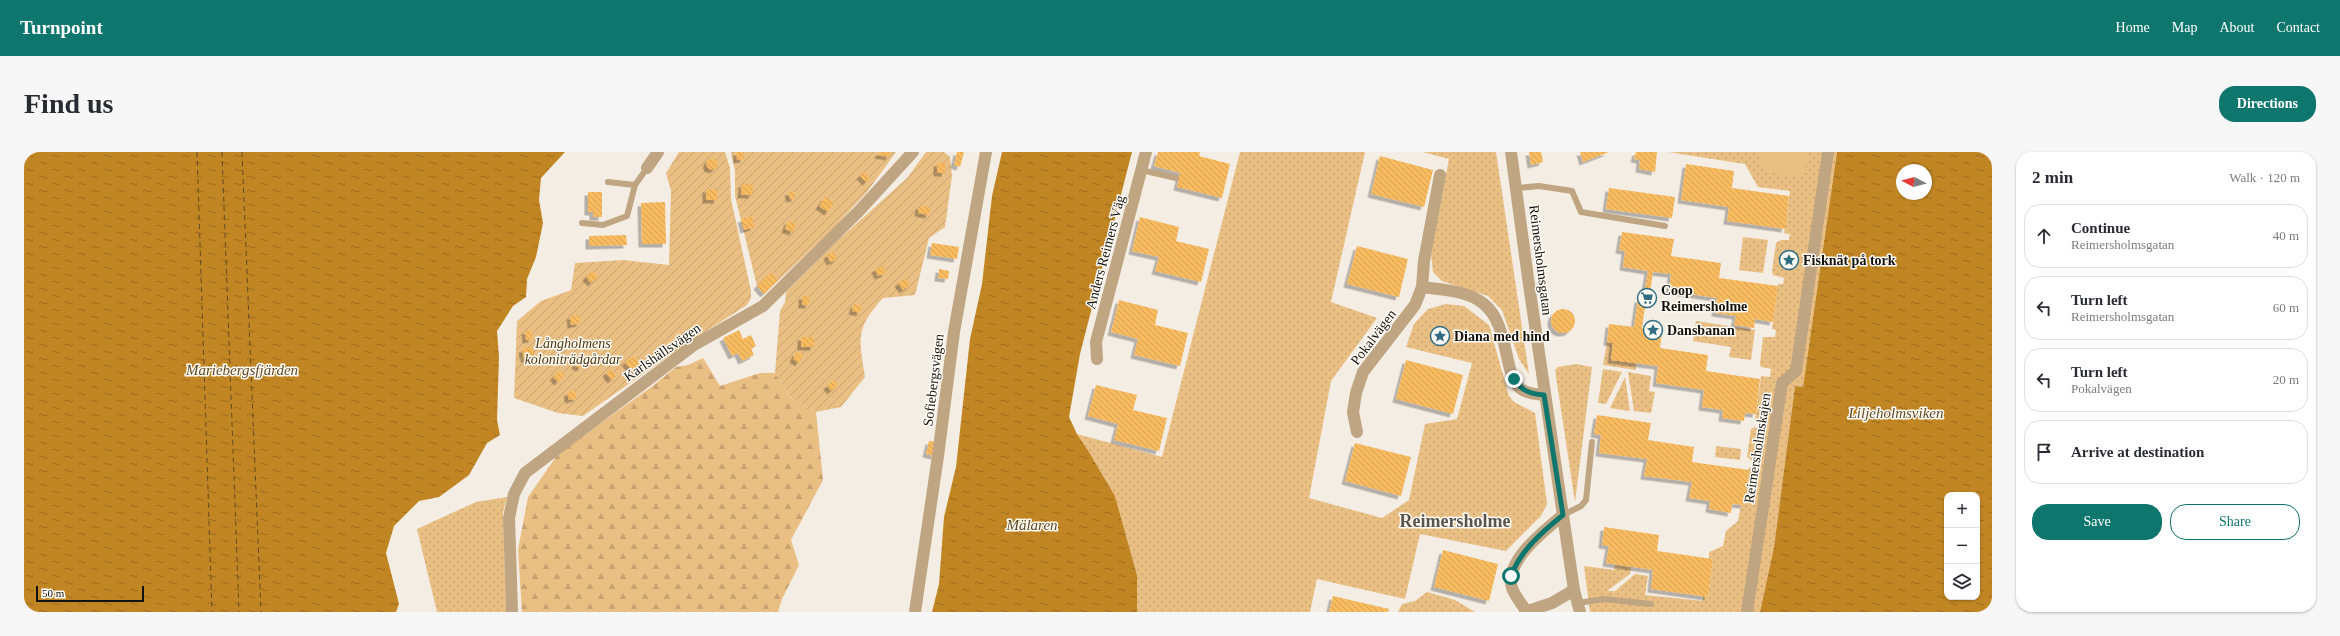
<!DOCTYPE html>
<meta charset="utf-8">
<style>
:root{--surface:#fff;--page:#f7f7f7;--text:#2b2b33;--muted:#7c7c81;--line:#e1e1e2;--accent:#0f766e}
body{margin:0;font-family:"Times New Roman",serif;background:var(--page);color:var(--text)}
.controls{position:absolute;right:12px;bottom:12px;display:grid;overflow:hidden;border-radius:8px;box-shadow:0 1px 3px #0004}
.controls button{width:36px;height:36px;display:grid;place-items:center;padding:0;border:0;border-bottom:1px solid var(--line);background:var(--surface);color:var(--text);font:20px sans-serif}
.compass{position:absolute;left:1872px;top:12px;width:36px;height:36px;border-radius:50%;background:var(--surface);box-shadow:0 1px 3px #0004;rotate:277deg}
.scale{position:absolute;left:12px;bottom:10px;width:108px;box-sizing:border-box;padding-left:4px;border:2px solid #13110e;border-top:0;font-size:11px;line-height:14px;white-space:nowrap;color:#13110e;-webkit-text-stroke:3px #fffbf5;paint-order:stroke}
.stop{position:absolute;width:12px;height:12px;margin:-9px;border:3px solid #0f766e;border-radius:50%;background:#fff}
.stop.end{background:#0f766e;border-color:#fff;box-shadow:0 1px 4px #0008}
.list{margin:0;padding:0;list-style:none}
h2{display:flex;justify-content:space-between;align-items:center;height:52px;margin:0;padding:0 16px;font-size:17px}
h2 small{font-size:13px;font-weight:400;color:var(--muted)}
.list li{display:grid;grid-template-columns:26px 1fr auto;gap:12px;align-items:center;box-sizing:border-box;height:64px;margin:0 8px 8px;padding:0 8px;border:1px solid var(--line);border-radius:16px}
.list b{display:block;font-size:15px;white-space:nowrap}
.list p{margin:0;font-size:13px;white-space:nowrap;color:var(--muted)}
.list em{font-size:13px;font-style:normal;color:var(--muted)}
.actions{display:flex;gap:8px;padding:12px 16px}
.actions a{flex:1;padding:9px 0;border:1px solid var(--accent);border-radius:16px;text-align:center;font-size:14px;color:var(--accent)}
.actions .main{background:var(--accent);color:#fff}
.icon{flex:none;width:22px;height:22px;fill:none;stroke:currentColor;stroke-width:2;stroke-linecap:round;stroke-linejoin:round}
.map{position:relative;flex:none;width:1968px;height:460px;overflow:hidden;border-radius:16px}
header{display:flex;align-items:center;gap:24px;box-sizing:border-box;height:56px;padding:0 20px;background:var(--accent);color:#fff}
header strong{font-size:19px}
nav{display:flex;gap:22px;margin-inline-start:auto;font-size:14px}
.intro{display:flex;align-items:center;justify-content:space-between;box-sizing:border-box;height:96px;padding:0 24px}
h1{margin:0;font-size:28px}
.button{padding:10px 18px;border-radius:16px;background:var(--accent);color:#fff;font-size:14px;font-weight:700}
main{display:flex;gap:24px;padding:0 24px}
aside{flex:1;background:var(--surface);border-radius:16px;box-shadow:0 1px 3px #0004}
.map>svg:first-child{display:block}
.grass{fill:url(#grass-dots)}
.forest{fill:url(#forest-firs)}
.garden{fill:url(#garden-furrows)}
.pitch{fill:#eabf84}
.water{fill:url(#water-ripples);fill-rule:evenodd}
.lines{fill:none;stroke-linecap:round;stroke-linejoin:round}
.ferry{stroke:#624923;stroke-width:1;stroke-dasharray:5 4;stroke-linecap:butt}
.building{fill:url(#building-back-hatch);filter:url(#shadow)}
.lane{stroke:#bfa581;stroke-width:6}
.street{stroke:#bfa581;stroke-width:12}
.route{stroke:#0f766e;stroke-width:5}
.labels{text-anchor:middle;stroke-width:3;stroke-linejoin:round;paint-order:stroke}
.street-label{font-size:14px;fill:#13110e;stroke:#fffbf5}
.poi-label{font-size:14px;font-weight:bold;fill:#13110e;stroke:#fffbf5;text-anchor:start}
.park-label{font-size:14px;font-style:italic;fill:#4f360f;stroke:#fffbf5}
.water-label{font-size:15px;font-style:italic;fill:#624923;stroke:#fffbf5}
.district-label{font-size:18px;font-weight:bold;fill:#5a544d;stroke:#fffbf5}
</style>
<header>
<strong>Turnpoint</strong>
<nav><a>Home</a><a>Map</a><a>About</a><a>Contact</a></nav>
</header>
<div class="intro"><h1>Find us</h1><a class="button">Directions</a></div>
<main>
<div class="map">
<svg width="1968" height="460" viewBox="0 0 1968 460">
<defs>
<pattern id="grass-dots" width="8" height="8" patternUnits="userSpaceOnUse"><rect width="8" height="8" fill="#eabf84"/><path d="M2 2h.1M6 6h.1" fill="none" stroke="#c8a371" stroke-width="1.8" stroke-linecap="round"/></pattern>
<pattern id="forest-firs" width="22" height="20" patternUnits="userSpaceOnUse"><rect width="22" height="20" fill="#eabf84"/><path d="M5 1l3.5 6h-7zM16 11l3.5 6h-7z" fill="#c8a371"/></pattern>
<pattern id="garden-furrows" width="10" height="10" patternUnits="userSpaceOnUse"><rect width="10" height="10" fill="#eabf84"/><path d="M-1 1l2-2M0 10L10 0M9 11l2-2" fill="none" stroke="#c8a371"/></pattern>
<pattern id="water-ripples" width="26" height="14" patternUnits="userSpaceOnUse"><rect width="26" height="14" fill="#c18623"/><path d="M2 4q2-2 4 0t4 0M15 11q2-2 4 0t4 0" fill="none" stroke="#9c6c1d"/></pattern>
<pattern id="building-back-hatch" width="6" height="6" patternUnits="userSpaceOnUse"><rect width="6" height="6" fill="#f8bb60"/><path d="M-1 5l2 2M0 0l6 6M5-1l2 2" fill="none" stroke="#d4a052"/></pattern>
<filter id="shadow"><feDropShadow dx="-3.5" dy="3.5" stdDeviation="0" flood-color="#0004"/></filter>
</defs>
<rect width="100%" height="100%" fill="#f4ede4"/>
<g class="grass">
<polygon points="1216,0 1341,0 1307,150 1353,166 1307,229 1285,346 1358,366 1385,348 1401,272 1433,267 1448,211 1382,195 1390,172 1404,157 1422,152 1440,154 1465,173 1485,244 1490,250 1511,261 1523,352 1517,364 1482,399 1396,382 1381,447 1293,427 1286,460 1113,460 1113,423 1091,344 1065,300 1053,282 1138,305"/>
<polygon points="1399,0 1472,0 1505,222 1495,207 1478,158 1464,144 1418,129 1409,120 1407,102 1425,7"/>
<polygon points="1644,0 1813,0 1779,235 1771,234 1750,395 1736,460 1566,460 1560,414 1590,418 1591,413 1607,415 1606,422 1583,439 1591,439 1611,422 1624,424 1621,443 1679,449 1679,444 1684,445 1689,407 1685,406 1685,400 1699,394 1702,379 1714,369 1717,353 1720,353 1725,315 1732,319 1734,306 1727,308 1723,305 1727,277 1731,275 1738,280 1740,267 1731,269 1737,224 1746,225 1747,217 1737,215 1736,212 1739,185 1751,185 1752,178 1748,177 1754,132 1759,132 1760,126 1749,123 1748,119 1752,91 1757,88 1765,88 1766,82 1760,81 1766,39 1734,35 1721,12"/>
<polygon points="1719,85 1744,88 1739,121 1715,118"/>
<polygon points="1672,169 1731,178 1727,208 1705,205 1707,195 1669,189"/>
<polygon points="1583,190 1589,191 1587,208 1612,211 1612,218 1579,213"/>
<polygon points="1552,212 1568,215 1551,350 1531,218 1534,215"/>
<polygon points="1579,217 1598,220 1582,252 1574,251"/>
<polygon points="1604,220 1627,224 1625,239 1631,240 1627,261 1610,259"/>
<polygon points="1601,225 1606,259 1586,256"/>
<polygon points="1692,294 1717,297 1716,308 1691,305"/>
<polygon points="483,345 479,360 482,460 413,460 393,377 452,350"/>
<polygon points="1403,440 1431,448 1451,460 1374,460 1378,452 1391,449"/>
</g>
<polygon class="forest" points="679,206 696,234 736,221 751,221 769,248 792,260 799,328 767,388 775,413 758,447 754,460 498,460 494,398 504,345 534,302 630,233 652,215 664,213"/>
<g class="garden">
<polygon points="655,0 701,0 706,16 707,47 727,139 727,146 723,153 662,192 559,264 534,261 490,246 493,169 517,149 547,138 551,111 599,108 645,113 647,39 642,21"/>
<polygon points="707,0 872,0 843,40 806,80 740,142 733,134 711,44 711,19"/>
<path d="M902,0H920L926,5L928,24L921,75L905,86L891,143L859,146C831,177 835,186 841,225L817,255L792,260L769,248L751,221L756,159L761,150L762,140L811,91L883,26Z"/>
</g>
<polygon class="pitch" points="1738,0 1783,0 1781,17 1773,24 1742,20 1736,11"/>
<g class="water">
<polygon points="0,0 541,0 517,26 515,48 519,71 512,105 503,127 502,145 489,154 473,179 475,205 473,268 476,283 463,291 445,323 415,345 395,349 370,374 362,401 375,452 372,460 0,460"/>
<polygon points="978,0 1108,0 1056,202 1045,265 1053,282 1065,300 1091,344 1113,423 1113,460 908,460 915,432 920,365 932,315 946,187 958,132 968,44"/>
<path d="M1813,0H1968V460H1736L1750,395L1771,234L1779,235ZM1878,18H1902V42H1878ZM1923,343H1953V445H1923Z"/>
</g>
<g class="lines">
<g class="ferry">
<polyline points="173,0 188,460"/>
<polyline points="198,0 215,460"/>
<polyline points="218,0 237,460"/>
</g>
</g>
<g class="building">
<polygon points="712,0 719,0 720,7 713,8"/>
<polygon points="855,0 866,0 865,5 854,3"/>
<polygon points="933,0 940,0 936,15 930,13"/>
<polygon points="1134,0 1176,0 1175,4 1206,12 1198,46 1153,35 1156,21 1130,14"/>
<polygon points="1505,0 1517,0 1519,10 1507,13"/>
<polygon points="1556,0 1585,0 1559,10"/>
<polygon points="1612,0 1633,0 1631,20 1615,17 1616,8 1610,7"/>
<polygon points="1356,4 1409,18 1400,55 1347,42"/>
<circle cx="688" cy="12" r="5.5"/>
<rect x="913" y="11" width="8" height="10"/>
<polygon points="1662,12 1710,19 1708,36 1765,44 1761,77 1703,69 1705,55 1657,48"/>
<polygon points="840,20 846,26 842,30 836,24"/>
<polygon points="718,32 729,33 728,43 717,43"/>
<polygon points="1585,36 1651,45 1648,66 1582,57"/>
<polygon points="682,37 693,38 693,48 682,48"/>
<polygon points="770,39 771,46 766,47 764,40"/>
<polygon points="564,40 578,40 578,65 569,65 569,60 564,60"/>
<polygon points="801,45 810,51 804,60 795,54"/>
<polygon points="641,50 642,92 618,92 617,51"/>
<polygon points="895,54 906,55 905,63 894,61"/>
<polygon points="728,64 730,75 720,78 717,67"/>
<polygon points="1116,65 1155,75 1152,89 1185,97 1177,130 1131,119 1135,105 1108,99"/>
<polygon points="764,69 772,72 769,80 761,77"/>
<polygon points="1598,80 1650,87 1647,104 1697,111 1695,126 1754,134 1749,170 1731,167 1730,176 1710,173 1712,164 1691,161 1693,146 1645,139 1647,122 1629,120 1624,154 1621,154 1618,176 1638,179 1636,196 1684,203 1682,219 1736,227 1732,262 1721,261 1720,269 1698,266 1699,258 1678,255 1680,238 1632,231 1634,214 1587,208 1589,191 1583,190 1585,172 1610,175 1614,147 1619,148 1624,119 1599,115 1601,99 1595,98"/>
<polygon points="602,83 603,93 565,94 565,84"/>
<polygon points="908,91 935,95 933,107 906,103"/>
<polygon points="1333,94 1384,107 1375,145 1323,132"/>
<polygon points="809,100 813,107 806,110 803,103"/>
<polygon points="859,114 862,121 854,124 851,117"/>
<polygon points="915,117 925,119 924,127 914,126"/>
<polygon points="568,119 574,125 567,131 562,125"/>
<polygon points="747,120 754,128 740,142 733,134"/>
<polygon points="881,126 886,133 879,138 874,131"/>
<rect x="778" y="144" width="7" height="9"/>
<polygon points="1095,148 1134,158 1131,173 1164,181 1156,214 1110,203 1114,187 1087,180"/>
<polygon points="830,152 838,154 836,161 828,159"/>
<circle cx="1539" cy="169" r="12"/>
<polygon points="555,163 556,171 547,173 546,164"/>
<polygon points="507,178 508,187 502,188 501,179"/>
<polygon points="715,178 719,187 727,183 732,194 727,197 730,203 718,209 714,201 708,204 699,186"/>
<rect x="777" y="185" width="13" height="10"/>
<polygon points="509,195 510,206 500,207 498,197"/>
<polygon points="772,200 779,203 775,211 769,207"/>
<polygon points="610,204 616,212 608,219 601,210"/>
<polygon points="554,205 560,207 557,216 551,214"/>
<polygon points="1382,208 1439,223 1429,262 1372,247"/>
<polygon points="587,217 592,224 587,228 582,221"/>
<polygon points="535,219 540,223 534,230 529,225"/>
<polygon points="810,228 814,233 807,239 803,234"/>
<polygon points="1072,233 1113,243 1109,258 1143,266 1135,299 1090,288 1094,272 1064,264"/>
<polygon points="550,238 553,246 545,248 543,241"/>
<polygon points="1573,263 1627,271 1624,288 1670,295 1668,310 1725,318 1720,353 1708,352 1707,361 1685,357 1686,349 1665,346 1668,330 1620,324 1623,307 1575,301 1577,283 1570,282"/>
<polygon points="905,289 913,290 911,304 902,302"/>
<polygon points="1331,291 1387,305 1377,344 1321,329"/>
<polygon points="1580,375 1635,383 1633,399 1689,407 1684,445 1627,437 1629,418 1582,411 1585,394 1578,393"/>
<polygon points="1419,398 1474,412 1465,449 1410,435"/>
<polygon points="1309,444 1365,457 1364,460 1305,460"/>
</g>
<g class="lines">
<g class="lane">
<polyline points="1117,18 1152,26"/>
<polyline points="584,30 611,33 623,16"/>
<polyline points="1493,36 1515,34 1548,39 1557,60 1641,74"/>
<polyline points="558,71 579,73 603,64 611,33"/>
<polyline points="1539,363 1557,354 1562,348 1568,290"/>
<polyline points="1555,451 1579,447 1627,452"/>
</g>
<g class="street">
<polyline points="1487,0 1504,126 1550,438 1556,460"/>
<polyline points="623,16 634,0"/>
<path d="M1398,135C1418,138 1443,138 1460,152C1486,173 1479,224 1497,237C1504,242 1512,242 1520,243"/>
<polyline points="1073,207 1072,190 1122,0"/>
<polyline points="1333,280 1329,260 1332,241 1339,220 1391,153 1398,135 1400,109 1416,23"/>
<polyline points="488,460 485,366 490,342 501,321 670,193 739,154 835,59 889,0"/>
<polyline points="891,460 914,304 930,180 962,0"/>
<polyline points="1501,460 1528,451 1550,438"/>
<path d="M1503,460C1498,453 1491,444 1488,436C1480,409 1521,378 1539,363"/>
<polyline points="1723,460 1758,231 1772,219 1804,0"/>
</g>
</g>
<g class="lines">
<path class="route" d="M1487,424C1496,399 1518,380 1539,363L1520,243C1506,242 1498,239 1490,227"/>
</g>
<defs>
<symbol id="sight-ring" viewBox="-11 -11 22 22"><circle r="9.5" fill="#fffbf5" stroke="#316e84" stroke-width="1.5"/><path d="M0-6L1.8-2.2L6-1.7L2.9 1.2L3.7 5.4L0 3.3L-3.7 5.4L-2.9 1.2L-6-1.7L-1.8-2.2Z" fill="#316e84"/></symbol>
<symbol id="supermarket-ring" viewBox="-11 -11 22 22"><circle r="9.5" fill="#fffbf5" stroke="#316e84" stroke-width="1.5"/><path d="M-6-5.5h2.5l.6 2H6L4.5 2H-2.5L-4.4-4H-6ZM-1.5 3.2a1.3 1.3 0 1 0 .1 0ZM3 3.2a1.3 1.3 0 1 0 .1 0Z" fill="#316e84"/></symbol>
</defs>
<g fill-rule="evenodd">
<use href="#sight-ring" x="1754" y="97" width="22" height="22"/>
<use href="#supermarket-ring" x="1612" y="135" width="22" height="22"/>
<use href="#sight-ring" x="1618" y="167" width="22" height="22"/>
<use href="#sight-ring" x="1405" y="173" width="22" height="22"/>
</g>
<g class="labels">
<g class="street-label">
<text transform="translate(1081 100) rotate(-75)" y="5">Anders Reimers Väg</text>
<text transform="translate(1517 108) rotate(83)" y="5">Reimersholmsgatan</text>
<text transform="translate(1349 185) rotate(-53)" y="5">Pokalvägen</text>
<text transform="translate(638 200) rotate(-35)" y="5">Karlshällsvägen</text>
<text transform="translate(909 228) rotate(-83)" y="5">Sofiebergsvägen</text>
<text transform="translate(1733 296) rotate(-81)" y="5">Reimersholmskajen</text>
</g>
<g class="poi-label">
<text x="1779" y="113">Fisknät på tork</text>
<text x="1637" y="143">Coop<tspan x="1637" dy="16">Reimersholme</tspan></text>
<text x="1643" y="183">Dansbanan</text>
<text x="1430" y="189">Diana med hind</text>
</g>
<g class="park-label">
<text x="549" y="196">Långholmens<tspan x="549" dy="16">koloniträdgårdar</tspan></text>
</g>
<g class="water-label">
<text x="218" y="223">Mariebergsfjärden</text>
<text x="1872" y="266">Liljeholmsviken</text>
<text x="1008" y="378">Mälaren</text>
</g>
<g class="district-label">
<text x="1431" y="375">Reimersholme</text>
</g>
</g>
</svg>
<div class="controls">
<button>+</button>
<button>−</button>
<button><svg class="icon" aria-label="layers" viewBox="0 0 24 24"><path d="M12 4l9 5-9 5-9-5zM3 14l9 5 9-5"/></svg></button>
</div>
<svg class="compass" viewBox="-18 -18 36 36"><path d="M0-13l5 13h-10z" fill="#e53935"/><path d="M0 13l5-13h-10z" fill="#7c7c81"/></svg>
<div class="scale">50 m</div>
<div class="stop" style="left:1487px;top:424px"></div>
<div class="stop end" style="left:1490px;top:227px"></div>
</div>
<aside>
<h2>2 min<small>Walk · 120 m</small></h2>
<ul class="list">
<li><svg class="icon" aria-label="ahead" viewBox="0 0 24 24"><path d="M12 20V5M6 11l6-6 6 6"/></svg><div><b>Continue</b><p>Reimersholmsgatan</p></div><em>40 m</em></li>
<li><svg class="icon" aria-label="left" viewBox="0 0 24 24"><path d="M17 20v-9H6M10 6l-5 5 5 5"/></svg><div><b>Turn left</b><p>Reimersholmsgatan</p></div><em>60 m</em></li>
<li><svg class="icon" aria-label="left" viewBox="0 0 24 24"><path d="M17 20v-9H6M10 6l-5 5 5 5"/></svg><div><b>Turn left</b><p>Pokalvägen</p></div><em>20 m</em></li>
<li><svg class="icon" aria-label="arrive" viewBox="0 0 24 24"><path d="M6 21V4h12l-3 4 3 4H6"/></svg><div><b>Arrive at destination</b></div></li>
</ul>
<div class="actions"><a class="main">Save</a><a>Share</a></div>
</aside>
</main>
